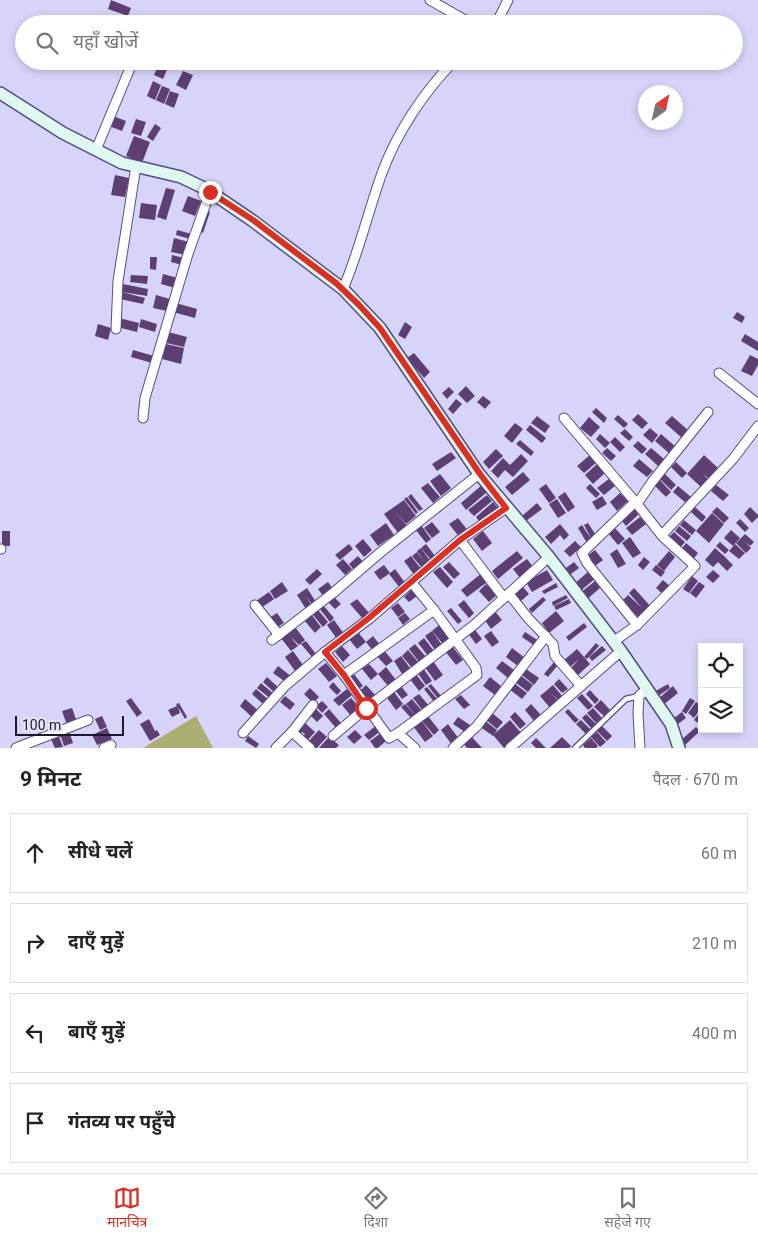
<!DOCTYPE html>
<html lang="hi">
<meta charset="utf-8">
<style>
:root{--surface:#fff;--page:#f6f6f6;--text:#222;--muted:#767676;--line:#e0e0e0;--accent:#d93025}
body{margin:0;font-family:Roboto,"Noto Sans Devanagari",sans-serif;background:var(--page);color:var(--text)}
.controls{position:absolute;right:15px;bottom:15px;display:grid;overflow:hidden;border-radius:0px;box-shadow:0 2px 8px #0003}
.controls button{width:45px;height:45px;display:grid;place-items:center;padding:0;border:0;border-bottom:1px solid var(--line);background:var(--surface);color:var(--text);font:25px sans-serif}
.compass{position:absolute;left:638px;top:85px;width:45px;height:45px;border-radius:50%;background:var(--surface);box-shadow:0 2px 8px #0003;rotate:34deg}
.scale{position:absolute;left:15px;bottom:12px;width:109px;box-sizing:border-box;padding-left:5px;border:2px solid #1c182f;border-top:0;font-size:14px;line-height:18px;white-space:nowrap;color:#1c182f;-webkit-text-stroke:4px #e5e3fc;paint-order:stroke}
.stop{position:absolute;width:15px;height:15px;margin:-11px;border:4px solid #d93025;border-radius:50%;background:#fff}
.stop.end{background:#d93025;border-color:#fff;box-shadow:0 1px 5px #0008}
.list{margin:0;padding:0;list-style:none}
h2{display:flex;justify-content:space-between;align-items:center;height:65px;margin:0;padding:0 20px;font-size:21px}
h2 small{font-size:16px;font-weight:400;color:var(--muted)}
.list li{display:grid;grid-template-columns:32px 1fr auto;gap:15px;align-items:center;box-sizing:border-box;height:80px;margin:0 10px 10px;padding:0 10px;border:1px solid var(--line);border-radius:0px}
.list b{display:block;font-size:19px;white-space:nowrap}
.list em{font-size:16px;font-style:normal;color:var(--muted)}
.icon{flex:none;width:28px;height:28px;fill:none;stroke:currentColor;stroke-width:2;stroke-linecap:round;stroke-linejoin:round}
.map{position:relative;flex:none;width:758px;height:748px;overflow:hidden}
.search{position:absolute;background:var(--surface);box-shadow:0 2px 8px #0003;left:15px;right:15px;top:15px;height:55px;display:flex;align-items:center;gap:12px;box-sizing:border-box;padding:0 18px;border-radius:28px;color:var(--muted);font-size:19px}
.sheet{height:425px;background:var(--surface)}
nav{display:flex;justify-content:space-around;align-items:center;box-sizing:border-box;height:70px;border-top:1px solid var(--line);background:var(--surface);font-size:14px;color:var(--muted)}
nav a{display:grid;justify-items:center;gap:2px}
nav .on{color:var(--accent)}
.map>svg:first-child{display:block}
.green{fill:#adae72}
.building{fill:#5d3f73}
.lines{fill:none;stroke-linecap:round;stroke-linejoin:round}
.service-casing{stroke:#544d82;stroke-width:7}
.minor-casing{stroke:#544d82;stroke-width:11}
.secondary-casing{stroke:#544d82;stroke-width:14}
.service{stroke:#fff;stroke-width:4.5}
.minor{stroke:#fff;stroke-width:9}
.secondary{stroke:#dff8ef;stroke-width:11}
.route{stroke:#d93025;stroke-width:6}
</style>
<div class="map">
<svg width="758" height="748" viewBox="0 0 758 748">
<rect width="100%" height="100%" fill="#d7d4fa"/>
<polygon class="green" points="196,716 213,748 143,748"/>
<g class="building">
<polygon points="111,0 131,8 128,16 108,9"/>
<polygon points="160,61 169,65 163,79 154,75"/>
<polygon points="183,71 193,75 186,90 176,85"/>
<polygon points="153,81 161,85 155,100 147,96"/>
<polygon points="162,86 170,89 164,104 156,100"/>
<polygon points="170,91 179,94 174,108 165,104"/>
<polygon points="113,116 126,121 122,131 109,126"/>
<polygon points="136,119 146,122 141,136 131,133"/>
<polygon points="155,124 161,128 153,141 147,137"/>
<polygon points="134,136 150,142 142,163 126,156"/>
<polygon points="115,175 129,178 125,197 111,195"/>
<polygon points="166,188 175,190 166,220 157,217"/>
<polygon points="188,196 201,201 195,216 182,211"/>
<polygon points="141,203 157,205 155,220 139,218"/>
<polygon points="205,211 210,212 203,233 198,231"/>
<polygon points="177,230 192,234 190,239 176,235"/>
<polygon points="174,238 189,242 186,255 171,252"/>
<polygon points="172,255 184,258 182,265 171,262"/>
<polygon points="150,257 157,257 156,270 150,269"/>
<polygon points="163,274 178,278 175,288 161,284"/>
<polygon points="131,275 148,276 147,284 130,282"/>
<polygon points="123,284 148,289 147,296 122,292"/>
<polygon points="122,292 145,298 143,304 120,299"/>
<polygon points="156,295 170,299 167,311 153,308"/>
<polygon points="176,303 197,309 195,318 173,312"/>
<polygon points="737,312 745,317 742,323 733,318"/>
<polygon points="119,318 139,323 137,332 117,327"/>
<polygon points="141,319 157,324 155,332 139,327"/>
<polygon points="405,322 412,327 405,339 398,335"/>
<polygon points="98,324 111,328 108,340 95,336"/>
<polygon points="168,332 187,337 184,347 166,343"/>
<polygon points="745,334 758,342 758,351 741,341"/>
<polygon points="166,344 184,348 181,364 162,359"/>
<polygon points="133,350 154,356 152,363 131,357"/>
<polygon points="414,353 430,372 424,378 407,358"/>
<polygon points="750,355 758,359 758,365 752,376 741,371"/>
<polygon points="466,386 475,396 467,403 458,394"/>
<polygon points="449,387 454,392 447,399 442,393"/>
<polygon points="483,396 491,402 485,409 477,402"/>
<polygon points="456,399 462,404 453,414 448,409"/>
<polygon points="596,408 607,418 604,423 592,412"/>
<polygon points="638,414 648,423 642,429 632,420"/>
<polygon points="618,415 628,424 624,428 614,419"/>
<polygon points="537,416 550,426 545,433 531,423"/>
<polygon points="672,416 689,431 682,438 665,423"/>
<polygon points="589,417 600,427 591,437 580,428"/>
<polygon points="515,423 523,429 512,443 504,436"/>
<polygon points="530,425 546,438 542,443 526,430"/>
<polygon points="650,428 658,435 652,443 643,435"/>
<polygon points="625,429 633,437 629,441 620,433"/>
<polygon points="600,434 610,443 605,448 596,439"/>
<polygon points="661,434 676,447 670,454 655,441"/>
<polygon points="615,437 625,447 620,452 610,442"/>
<polygon points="520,440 534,452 531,456 516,444"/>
<polygon points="638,441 647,449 642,454 633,446"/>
<polygon points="607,448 616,456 611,461 602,453"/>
<polygon points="651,448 664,459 658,466 645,454"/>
<polygon points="496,449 503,456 489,469 483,462"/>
<polygon points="451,452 456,458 437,471 432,464"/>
<polygon points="521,454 528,461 513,477 505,470 498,478 491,471 503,458 510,465"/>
<polygon points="591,454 597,462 584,473 577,466"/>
<polygon points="704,455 718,468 708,478 702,473 708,479 701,487 687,474"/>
<polygon points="639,459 653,471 647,477 633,466"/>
<polygon points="676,462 687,473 682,478 671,467"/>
<polygon points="597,464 605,473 593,484 585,475"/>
<polygon points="523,472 530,480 512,495 505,487"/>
<polygon points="664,473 676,485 671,490 659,478"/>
<polygon points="440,474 451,488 441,496 430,481"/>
<polygon points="610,478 616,485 604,495 597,488"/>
<polygon points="659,479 671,492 666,497 653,484"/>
<polygon points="428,483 440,497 433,503 421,488"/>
<polygon points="546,484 556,498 549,503 539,489"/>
<polygon points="590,484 600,494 596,498 586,488"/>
<polygon points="482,485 487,492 466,510 461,503"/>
<polygon points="716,485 729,495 723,501 711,491"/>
<polygon points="678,486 691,497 686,503 673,492"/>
<polygon points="565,492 575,507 568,512 558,497"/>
<polygon points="620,493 628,501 617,511 610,502"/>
<polygon points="411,494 423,509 419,511 408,497"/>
<polygon points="487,495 492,501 474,516 468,510"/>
<polygon points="602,496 607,504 597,510 592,502"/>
<polygon points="407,497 418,512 416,514 404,499"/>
<polygon points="557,499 566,513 558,518 549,504"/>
<polygon points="404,500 416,516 406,524 395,511 407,526 398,533 384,514"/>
<polygon points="493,502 498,508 480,523 476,517"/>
<polygon points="537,503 542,509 526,521 522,516"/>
<polygon points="695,507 706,517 702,522 691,512"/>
<polygon points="717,507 729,518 724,523 712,512"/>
<polygon points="750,507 758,515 758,517 752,523 744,514"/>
<polygon points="634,509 639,514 626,526 621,520"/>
<polygon points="712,513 724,524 709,543 696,531"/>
<polygon points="640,517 646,524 632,535 626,528"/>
<polygon points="458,518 469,532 460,538 449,524"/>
<polygon points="740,519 749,528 745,532 736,523"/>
<polygon points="684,520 696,530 692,535 680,525"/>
<polygon points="432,522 440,532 432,538 424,528"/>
<polygon points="386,523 394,535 378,546 370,535"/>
<polygon points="588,523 597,537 592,540 584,525"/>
<polygon points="560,524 569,535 564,540 560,535 551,544 545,537"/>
<polygon points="421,525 431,539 426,543 415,529"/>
<polygon points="582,525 592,540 587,543 578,528"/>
<polygon points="679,526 691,536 687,541 675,531"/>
<polygon points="614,527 625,539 618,545 608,533"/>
<polygon points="731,530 740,538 733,546 724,538"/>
<rect x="2" y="531" width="8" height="15"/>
<polygon points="483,531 492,543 482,551 473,539"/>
<polygon points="674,532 685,542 679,549 668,538"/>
<polygon points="745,534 754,542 750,546 745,542 751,548 746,553 736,543"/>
<polygon points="630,537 641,553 633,558 622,543"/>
<polygon points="363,539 372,550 364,557 355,546"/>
<polygon points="575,541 581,547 570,557 564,551"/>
<polygon points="720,542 729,550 725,554 716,546"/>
<polygon points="686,543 698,553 692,561 680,551"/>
<polygon points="349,544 353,549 340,560 335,555"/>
<polygon points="426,544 435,556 431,560 421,548"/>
<polygon points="735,544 745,553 739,559 729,551"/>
<polygon points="421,548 431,562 423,569 412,556 417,552 425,562 417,551"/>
<polygon points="715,548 724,556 720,560 724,556 733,565 727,571 718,562 713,567 705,560"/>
<polygon points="617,549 626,564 618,568 610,554"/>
<polygon points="595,550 603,560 595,566 587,556"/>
<polygon points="517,551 523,558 498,579 492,571"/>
<polygon points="669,551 675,557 664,571 657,565"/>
<polygon points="358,556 364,563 355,571 349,564"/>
<polygon points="411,556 422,570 415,576 404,561"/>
<polygon points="644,557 650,562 643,570 638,565"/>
<polygon points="343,559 352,569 345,575 336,565"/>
<polygon points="527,559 534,568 520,578 513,569"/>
<polygon points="449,562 460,574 454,579 443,567"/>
<polygon points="574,562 579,568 567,577 562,571"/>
<polygon points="384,565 390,573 380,580 374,572"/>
<polygon points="656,565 665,572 661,577 652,570"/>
<polygon points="440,567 453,582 447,588 433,572"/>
<polygon points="317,569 322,574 310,585 305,580"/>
<polygon points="395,569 406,584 400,588 389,574"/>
<polygon points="547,570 553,580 532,592 526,582"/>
<polygon points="590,570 597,577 578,593 572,586"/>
<polygon points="713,570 720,576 713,583 706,577"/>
<polygon points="483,572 490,580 467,597 461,590"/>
<polygon points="692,576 698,581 689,593 683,589"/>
<polygon points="663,580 672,588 665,596 656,588"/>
<polygon points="595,581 600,588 585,601 579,594"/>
<polygon points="282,582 288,591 275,599 270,591"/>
<polygon points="328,582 333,589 323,596 318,589"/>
<polygon points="699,582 705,586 696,598 690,593"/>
<polygon points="556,583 558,587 544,594 542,591"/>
<polygon points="486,584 497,595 489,602 479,591"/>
<polygon points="523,587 529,594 521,601 515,593"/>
<polygon points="307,588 316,602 312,605 306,596 311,605 306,609 297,595"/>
<polygon points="634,588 652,608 640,619 622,601 628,595 642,608 629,593"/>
<polygon points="411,590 417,596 409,602 404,597"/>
<polygon points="269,592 274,599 261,608 256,601"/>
<polygon points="332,595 341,604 335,609 327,601"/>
<polygon points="566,595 568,598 553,606 552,602"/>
<polygon points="543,597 546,600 532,613 529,609"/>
<polygon points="357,599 370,614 363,619 350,604"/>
<polygon points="569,599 571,603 556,610 554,606"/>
<polygon points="464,600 474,613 469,618 458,605"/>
<polygon points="398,603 405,612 398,617 391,608"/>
<polygon points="323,605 334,618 330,622 319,608"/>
<polygon points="451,608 462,621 458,624 447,611"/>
<polygon points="318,610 328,622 323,627 313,615"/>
<polygon points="494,610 502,620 491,629 484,619"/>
<polygon points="556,611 564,621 549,633 542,623"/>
<polygon points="277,613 284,623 276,628 269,618"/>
<polygon points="405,613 410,619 403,625 398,618"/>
<polygon points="311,614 321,627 315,633 304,620"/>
<polygon points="334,620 344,634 337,639 327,625"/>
<polygon points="584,623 587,627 569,641 566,637"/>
<polygon points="439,625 450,638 443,644 432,631"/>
<polygon points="295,627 305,640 299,645 290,636 298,646 291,651 281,638"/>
<polygon points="473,627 482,639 476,644 467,632"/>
<polygon points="432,631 442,645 435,650 425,636"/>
<polygon points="491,631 499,642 492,647 484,636"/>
<polygon points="358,632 366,642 357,649 349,639"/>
<polygon points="525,632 539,641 535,646 522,637"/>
<polygon points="373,636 380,645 373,651 366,642"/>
<polygon points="424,638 434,651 428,656 418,643"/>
<polygon points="306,641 316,654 312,657 301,644"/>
<polygon points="596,643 599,646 587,659 584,657"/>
<polygon points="415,644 426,657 419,662 409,649"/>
<polygon points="342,646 350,655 343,662 335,652"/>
<polygon points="452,646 463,660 456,665 445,651"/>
<polygon points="602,646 606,650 592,661 589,657"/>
<polygon points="382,648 393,661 386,666 375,654"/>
<polygon points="512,648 525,658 518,666 506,657"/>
<polygon points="577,649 590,664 578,675 571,668 579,659 569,668 563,661"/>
<polygon points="408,650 419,663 412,668 402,656"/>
<polygon points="293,651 303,665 295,671 285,657"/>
<polygon points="401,656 410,668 402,674 394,661"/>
<polygon points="433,661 443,675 435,681 424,666"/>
<polygon points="502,661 514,670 508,678 496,668"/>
<polygon points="554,662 558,665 548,677 544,674"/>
<polygon points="326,663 337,676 329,682 318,669"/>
<polygon points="369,664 378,674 371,680 362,669"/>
<polygon points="278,666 292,677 287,683 273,673"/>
<polygon points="386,667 396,680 388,686 378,674"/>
<polygon points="423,668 432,681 426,685 417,672"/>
<polygon points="526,669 539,678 534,685 522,675"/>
<polygon points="354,674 363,686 358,689 349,677"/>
<polygon points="416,674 425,686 419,691 410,679"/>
<polygon points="520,675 533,685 528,692 515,682"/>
<polygon points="267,677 280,689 276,694 263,682"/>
<polygon points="490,677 501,686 495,695 483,686"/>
<polygon points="559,679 568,689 562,693 554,684"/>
<polygon points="333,682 341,691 337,695 329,687"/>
<polygon points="261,683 275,695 271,699 257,688"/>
<polygon points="514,683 527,693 522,699 509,689"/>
<polygon points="431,684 442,697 439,700 428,686"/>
<polygon points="668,684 670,688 655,698 652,693"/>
<polygon points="366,685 377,697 368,705 358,693"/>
<polygon points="553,685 563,697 559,701 550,692 559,702 551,709 540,696"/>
<polygon points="401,686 408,695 402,699 395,690"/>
<polygon points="673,686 678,693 663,705 658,699"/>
<polygon points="427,687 437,699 434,702 424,689"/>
<polygon points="310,688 319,697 313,703 304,694"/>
<polygon points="256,689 270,701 265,706 252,694"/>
<polygon points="347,689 352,695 339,706 333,700"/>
<polygon points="590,690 599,700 595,704 586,694"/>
<polygon points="394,692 403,704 396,710 387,698"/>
<polygon points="419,694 429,706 423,711 413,698"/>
<polygon points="582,694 593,706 588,710 577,698"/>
<polygon points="461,695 470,705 464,709 455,699"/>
<polygon points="285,696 295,704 290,710 280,702"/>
<polygon points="131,698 142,713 137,717 126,701"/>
<polygon points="351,698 360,708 351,716 342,705"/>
<polygon points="690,698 695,701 686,714 682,711"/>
<polygon points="245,699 259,711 253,718 240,706"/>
<polygon points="412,699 422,711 416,716 406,704"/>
<polygon points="601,700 610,710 604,716 594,707"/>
<polygon points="322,701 328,707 322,713 316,706"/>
<polygon points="696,702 702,706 694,718 688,713"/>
<polygon points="179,703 187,717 185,719 178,707 180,713 172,717 168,710 177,706 176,704"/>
<polygon points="405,704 416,716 412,719 401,707"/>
<polygon points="531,704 541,715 534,721 525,710"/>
<polygon points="72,708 77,722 67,725 62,711"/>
<polygon points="593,708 602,718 596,723 587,713"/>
<polygon points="316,709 323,716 317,722 310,715"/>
<polygon points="329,709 341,723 336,728 324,714"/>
<polygon points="568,709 579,720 575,723 565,712"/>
<polygon points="702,709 702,724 701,725 694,720"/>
<polygon points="491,712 503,722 497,729 485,719"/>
<polygon points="515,712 526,724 520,729 510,717"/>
<polygon points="682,712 686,718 674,727 670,721"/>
<polygon points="586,714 596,724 591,728 582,718"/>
<polygon points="427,715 439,730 434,735 421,720"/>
<polygon points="102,716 107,727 100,730 95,719"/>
<polygon points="458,717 470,725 465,732 453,724"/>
<polygon points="149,719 155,731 157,730 160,735 150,741 140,724"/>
<polygon points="421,720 433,736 429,739 425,733 429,739 425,742 413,726"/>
<polygon points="484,720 497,730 493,736 479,726"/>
<polygon points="510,720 522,734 504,748 493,735"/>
<polygon points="581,720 590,729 586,734 576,724"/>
<polygon points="304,722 315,732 306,742 301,738 305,734 302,732 299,735 295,732"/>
<polygon points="378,724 382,730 369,740 364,735"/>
<polygon points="448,724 459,739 452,745 441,730"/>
<polygon points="602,726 612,736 607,741 597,731"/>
<polygon points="696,727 700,731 684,746 680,741"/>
<polygon points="107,728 112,739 97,745 92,735"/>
<polygon points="319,730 327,737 317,748 311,748 306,744"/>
<polygon points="355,730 362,737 354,744 347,737"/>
<polygon points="69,731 73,743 64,746 60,734"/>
<polygon points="597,732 606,742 600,747 591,737"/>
<polygon points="381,733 387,740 378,748 375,748 370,741"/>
<polygon points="58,734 63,747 55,748 50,737"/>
<polygon points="248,736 259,744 256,748 245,741"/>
<polygon points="471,736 482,748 467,748 463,743"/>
<polygon points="329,737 339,745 336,748 319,748"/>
<polygon points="562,737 571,746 569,748 550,748"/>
<polygon points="536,738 546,748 536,748 531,743"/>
<polygon points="591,738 598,746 596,748 585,748 583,745"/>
</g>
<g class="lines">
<defs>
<polyline id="service" points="575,748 626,699 639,696"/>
<g id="minor">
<polyline points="430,0 472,24"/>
<polyline points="496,24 508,0"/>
<polyline points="96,150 133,61"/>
<path d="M343,289C359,252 368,212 382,173C397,132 424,92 454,61"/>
<polyline points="116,329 118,281 136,166"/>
<polyline points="719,373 758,404"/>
<polyline points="143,418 145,398 150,381 188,254 210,192"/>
<polyline points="564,418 637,504 663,537 695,566 637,625 613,642"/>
<polyline points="662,535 733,459 758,426"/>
<polyline points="460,540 504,598"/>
<polyline points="0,549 1,549"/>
<polyline points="509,594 528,618 553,644 555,656 581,686"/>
<polyline points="255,605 279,635"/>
<polyline points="637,625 587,563 582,553 633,504 637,504 652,482 708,412"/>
<polyline points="272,640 333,593 381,552 479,474"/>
<polyline points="325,652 369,619 460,540 506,508"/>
<polyline points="344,675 434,610 412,583"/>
<polyline points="243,733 285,686 325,652 344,675 389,738 398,733 477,675 476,668 434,610"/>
<polyline points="398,733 415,748"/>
<polyline points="333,736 366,708 474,625 549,557"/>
<polyline points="16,748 88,720"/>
<polyline points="104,748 111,745"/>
<polyline points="276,748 292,732"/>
<polyline points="310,748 292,732 313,705"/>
<polyline points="453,748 477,726 546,636"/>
<polyline points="510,748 621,651"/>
<polyline points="640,748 638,713 639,696 647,689"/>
</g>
<polyline id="secondary" points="0,93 63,133 122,163 181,177 206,189 253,221 343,289 380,328 479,474 549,557 621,651 671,724 679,748"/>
</defs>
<use href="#service" class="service-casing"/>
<use href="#minor" class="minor-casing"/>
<use href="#secondary" class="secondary-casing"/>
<use href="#service" class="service"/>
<use href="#minor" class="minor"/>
<use href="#secondary" class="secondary"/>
</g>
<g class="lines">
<polyline class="route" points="210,192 253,220 336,283 359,305 380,328 480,474 506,508 460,540 369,618 325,652 344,675 366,708"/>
</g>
</svg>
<div class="controls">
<button><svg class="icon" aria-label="locate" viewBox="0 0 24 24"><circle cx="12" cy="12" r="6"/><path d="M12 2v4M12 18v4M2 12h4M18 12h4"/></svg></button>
<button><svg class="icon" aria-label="layers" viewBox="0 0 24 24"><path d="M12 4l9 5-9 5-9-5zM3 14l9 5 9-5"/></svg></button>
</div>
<svg class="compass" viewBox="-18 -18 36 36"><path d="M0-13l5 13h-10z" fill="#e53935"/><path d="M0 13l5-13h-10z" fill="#767676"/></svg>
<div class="scale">100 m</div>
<div class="stop" style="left:366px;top:708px"></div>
<div class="stop end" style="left:210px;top:192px"></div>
<div class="search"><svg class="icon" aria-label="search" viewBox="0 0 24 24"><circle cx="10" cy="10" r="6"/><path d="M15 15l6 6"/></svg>यहाँ खोजें</div>
</div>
<section class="sheet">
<h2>9 मिनट<small>पैदल · 670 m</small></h2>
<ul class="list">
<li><svg class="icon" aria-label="ahead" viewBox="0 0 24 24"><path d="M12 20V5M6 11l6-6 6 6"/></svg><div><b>सीधे चलें</b></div><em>60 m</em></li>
<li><svg class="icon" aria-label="right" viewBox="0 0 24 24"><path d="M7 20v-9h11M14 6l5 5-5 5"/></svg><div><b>दाएँ मुड़ें</b></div><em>210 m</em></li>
<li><svg class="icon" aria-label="left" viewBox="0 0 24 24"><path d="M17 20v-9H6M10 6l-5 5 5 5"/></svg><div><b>बाएँ मुड़ें</b></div><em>400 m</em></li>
<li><svg class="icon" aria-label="arrive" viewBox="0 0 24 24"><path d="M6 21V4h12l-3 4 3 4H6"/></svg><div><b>गंतव्य पर पहुँचे</b></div></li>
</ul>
</section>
<nav>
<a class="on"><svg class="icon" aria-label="map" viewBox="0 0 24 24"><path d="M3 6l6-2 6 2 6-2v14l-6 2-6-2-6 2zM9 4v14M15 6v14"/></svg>मानचित्र</a>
<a><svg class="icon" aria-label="directions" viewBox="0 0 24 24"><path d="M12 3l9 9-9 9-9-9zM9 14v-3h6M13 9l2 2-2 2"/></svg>दिशा</a>
<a><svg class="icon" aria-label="saved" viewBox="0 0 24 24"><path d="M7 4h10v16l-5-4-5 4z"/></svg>सहेजे गए</a>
</nav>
